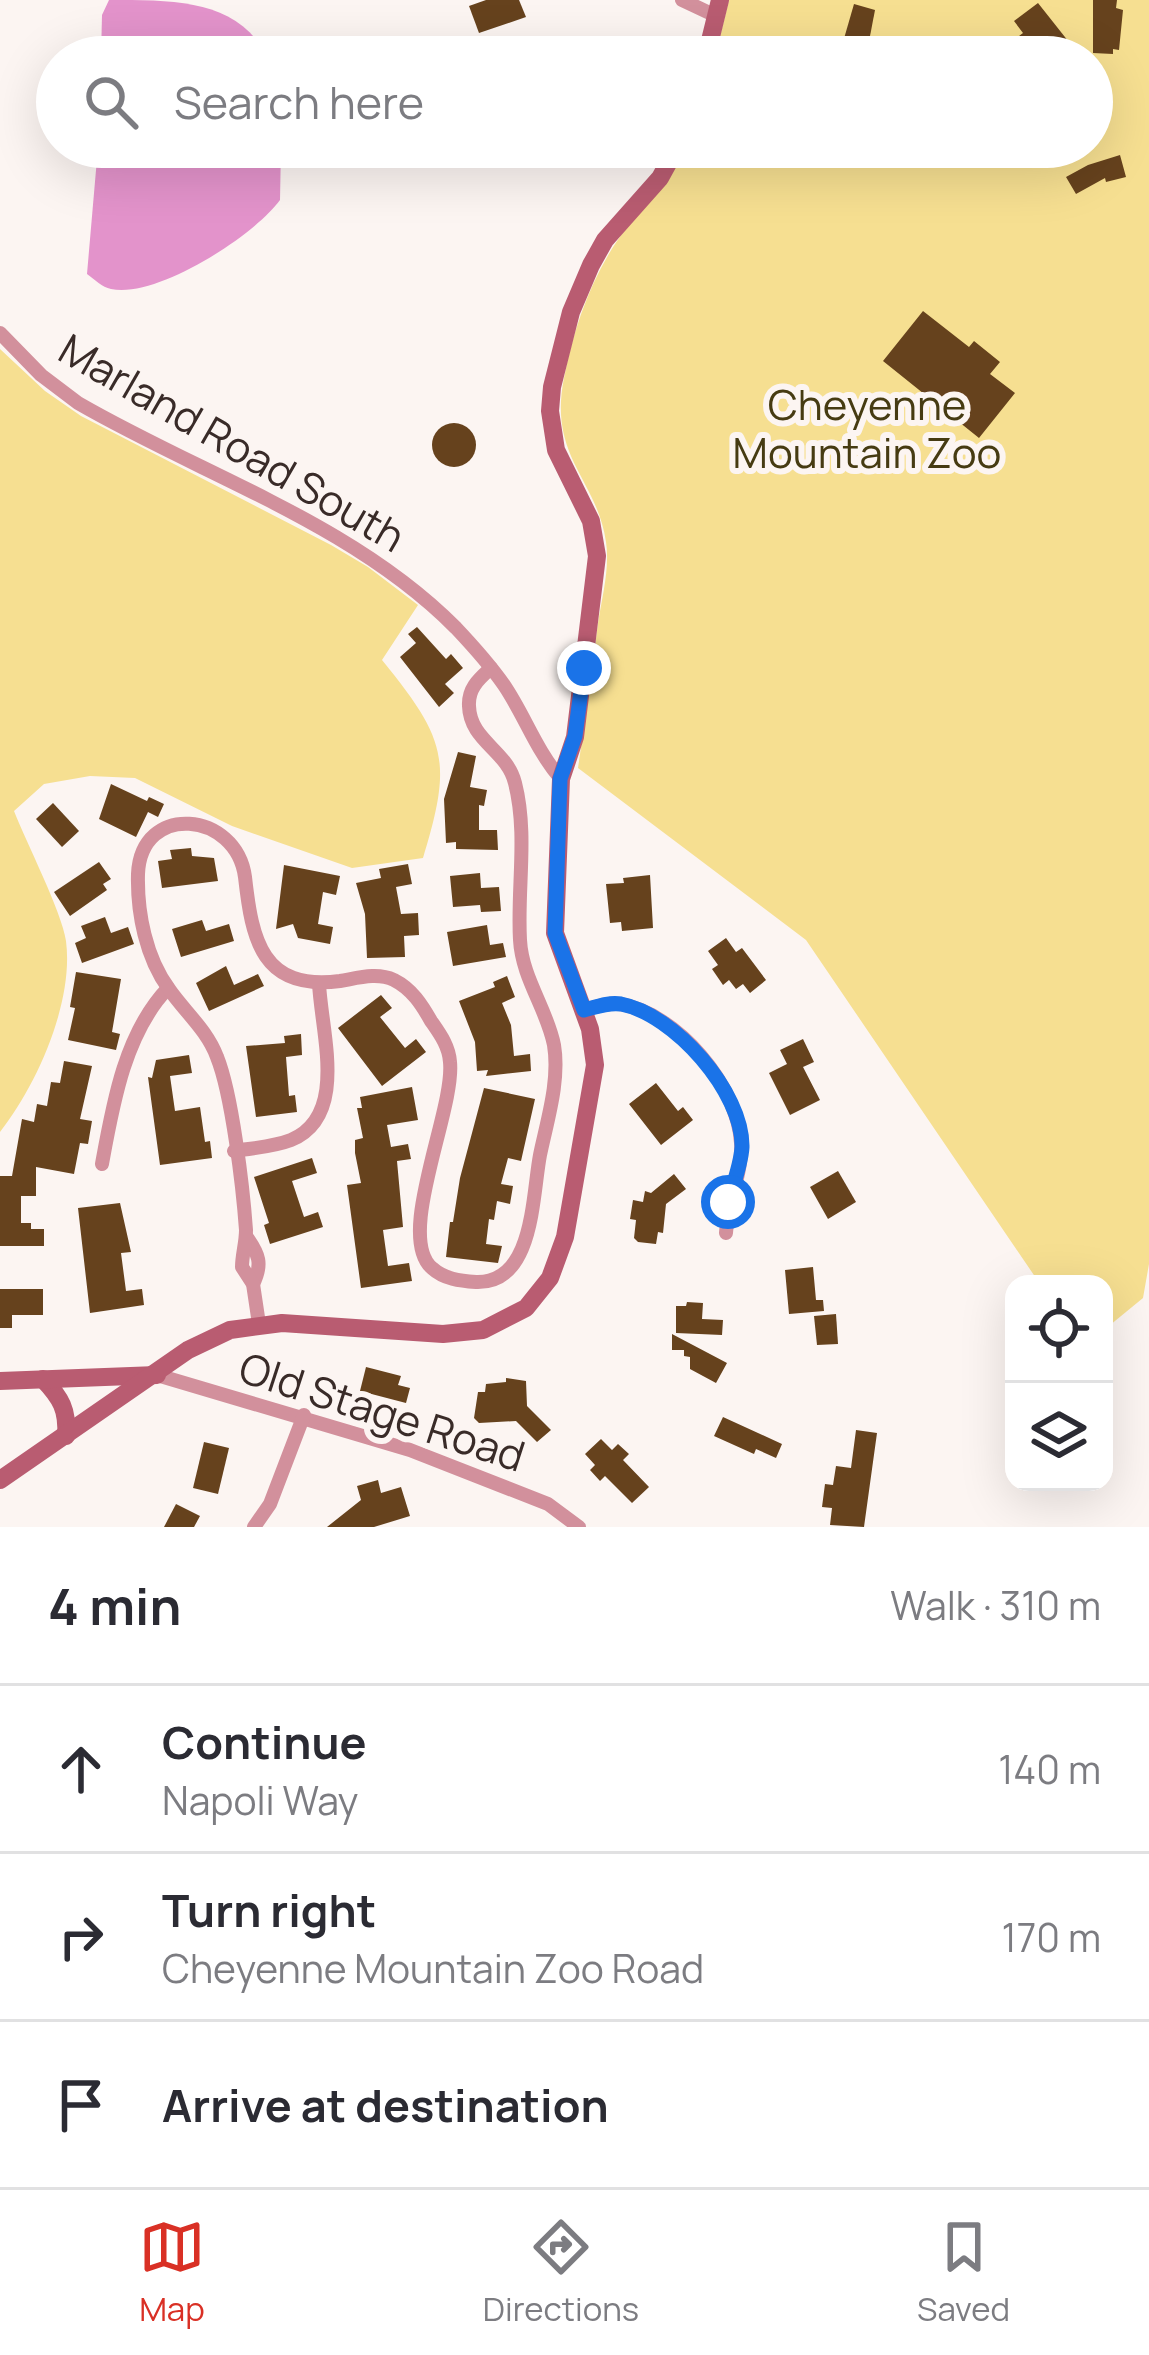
<!DOCTYPE html>
<meta charset="utf-8">
<style>
:root{--surface:#fff;--page:#f2f2f3;--text:#2b2b33;--muted:#7c7c81;--line:#e1e1e2;--accent:#d93025}
body{margin:0;font-family:Manrope,sans-serif;background:var(--page);color:var(--text)}
.controls{position:absolute;right:36px;bottom:36px;display:grid;overflow:hidden;border-radius:24px;box-shadow:0 12px 48px #0002}
.controls button{width:108px;height:108px;display:grid;place-items:center;padding:0;border:0;border-bottom:3px solid var(--line);background:var(--surface);color:var(--text);font:60px sans-serif}
.stop{position:absolute;width:36px;height:36px;margin:-27px;border:9px solid #1a73e8;border-radius:50%;background:#fff}
.stop.end{background:#1a73e8;border-color:#fff;box-shadow:0 3px 12px #0008}
.list{margin:0;padding:0;list-style:none}
h2{display:flex;justify-content:space-between;align-items:center;height:156px;margin:0;padding:0 48px;font-size:51px}
h2 small{font-size:39px;font-weight:400;color:var(--muted)}
.list li{display:grid;grid-template-columns:78px 1fr auto;gap:36px;align-items:center;box-sizing:border-box;height:168px;padding:0 48px;border-top:3px solid var(--line)}
.list b{display:block;font-size:45px;white-space:nowrap}
.list p{margin:0;font-size:39px;white-space:nowrap;color:var(--muted)}
.list em{font-size:39px;font-style:normal;color:var(--muted)}
.icon{flex:none;width:66px;height:66px;fill:none;stroke:currentColor;stroke-width:2;stroke-linecap:round;stroke-linejoin:round}
.map{position:relative;flex:none;width:1149px;height:1527px;overflow:hidden}
.search{position:absolute;background:var(--surface);box-shadow:0 12px 48px #0002;left:36px;right:36px;top:36px;height:132px;display:flex;align-items:center;gap:30px;box-sizing:border-box;padding:0 42px;border-radius:66px;color:var(--muted);font-size:45px}
.sheet{height:660px;background:var(--surface)}
nav{display:flex;justify-content:space-around;align-items:center;box-sizing:border-box;height:168px;border-top:3px solid var(--line);background:var(--surface);font-size:33px;color:var(--muted)}
nav a{display:grid;justify-items:center;gap:6px}
nav .on{color:var(--accent)}
.map>svg:first-child{display:block}
.green{fill:#f6df91}
.water{fill:#e393cb}
.building{fill:#66421d}
.lines{fill:none;stroke-linecap:round;stroke-linejoin:round}
.street{stroke:#d2909c;stroke-width:14}
.secondary{stroke:#b95c71;stroke-width:18}
.route{stroke:#1a73e8;stroke-width:15}
.labels{text-anchor:middle;stroke-width:12;stroke-linejoin:round;paint-order:stroke}
.park-label{font-size:42px;fill:#463b12;stroke:#fcf5f2}
.street-label{font-size:42px;fill:#392b28;stroke:#fcf5f2}
</style>
<div class="map">
<svg width="1149" height="1527" viewBox="0 0 1149 1527">
<rect width="100%" height="100%" fill="#fcf5f2"/>
<g class="green">
<path d="M729,0H1149V1264L1143,1298L1104,1330V1284H1040L806,940L578,768C585,720 592,672 598,623C602,597 610,568 606,542C597,479 548,457 564,378C574,325 594,270 627,227C649,200 671,178 687,147H1092V57H715Z"/>
<path d="M0,349L45,391L81,416L331,545L368,567L418,605L382,660C446,739 453,760 423,858L352,868L232,826L135,778L90,776L44,784L14,811C26,842 62,912 66,941C74,1002 37,1085 0,1132Z"/>
</g>
<g class="water">
<path d="M109,0C179,0 237,0 268,57H101L102,15Z"/>
<path d="M98,147H281L280,200C254,236 156,299 111,289C102,287 95,280 87,274Z"/>
</g>
<g class="building">
<polygon points="486,0 519,0 526,17 479,33 469,6"/>
<polygon points="1093,0 1117,0 1116,8 1123,10 1119,50 1113,49 1113,54 1093,53"/>
<polygon points="1038,3 1076,51 1069,57 1029,57 1015,39 1023,33 1014,21"/>
<polygon points="854,4 875,10 866,57 845,56 841,49"/>
<polygon points="1120,155 1126,177 1106,182 1105,178 1076,194 1066,177 1088,165"/>
<polygon points="923,311 969,347 974,341 1000,362 990,374 1015,393 979,438 883,361"/>
<circle cx="454" cy="445" r="22"/>
<polygon points="417,627 446,659 451,654 463,668 445,684 454,693 439,707 400,657 416,643 408,634"/>
<polygon points="458,752 476,756 470,787 487,790 484,806 479,805 479,830 497,830 498,850 456,849 456,842 446,843 444,799"/>
<polygon points="111,784 147,801 149,797 164,804 158,817 148,812 136,837 99,819"/>
<polygon points="53,803 79,831 62,847 36,819"/>
<polygon points="191,848 192,856 214,858 218,881 162,888 158,861 172,859 170,850"/>
<polygon points="99,862 111,879 103,884 107,890 70,916 54,892"/>
<polygon points="408,864 412,884 396,887 401,914 418,913 419,935 404,936 405,957 367,958 365,914 356,883 381,878 379,869"/>
<polygon points="284,865 340,876 336,895 323,892 318,924 333,927 330,944 298,938 293,924 276,929"/>
<polygon points="480,873 481,888 499,887 501,911 481,912 480,905 453,907 450,876"/>
<polygon points="650,875 653,928 622,931 621,922 610,923 606,884 624,883 623,878"/>
<polygon points="105,917 111,933 128,927 134,944 82,963 75,943 86,938 81,926"/>
<polygon points="202,920 206,931 229,924 234,941 181,957 172,929"/>
<polygon points="487,925 490,945 503,943 506,957 453,966 447,932"/>
<polygon points="726,938 736,952 742,948 766,980 750,993 743,984 736,989 729,980 723,985 712,969 718,965 708,951"/>
<polygon points="226,966 234,985 258,974 264,986 209,1011 196,983"/>
<polygon points="76,972 121,979 112,1032 120,1034 116,1050 68,1040 75,1008 70,1007"/>
<polygon points="507,976 515,997 502,1003 511,1025 514,1056 530,1054 531,1071 486,1076 488,1070 477,1071 475,1042 459,1001 495,987 493,982"/>
<polygon points="381,995 392,1008 380,1017 405,1048 416,1039 426,1052 382,1086 338,1028"/>
<polygon points="301,1034 302,1055 286,1057 289,1096 295,1095 297,1112 256,1117 246,1046 285,1043 284,1036"/>
<polygon points="803,1039 814,1062 803,1067 820,1100 790,1115 769,1073 787,1064 780,1050"/>
<polygon points="189,1055 192,1073 170,1076 175,1111 200,1107 205,1142 210,1141 212,1158 160,1165 148,1077 152,1078 156,1060"/>
<polygon points="64,1061 92,1066 80,1119 92,1121 88,1144 80,1143 74,1174 36,1167 36,1196 21,1196 21,1223 31,1223 31,1229 44,1229 44,1246 0,1246 0,1176 12,1176 22,1119 34,1122 37,1104 47,1106 51,1082 60,1083"/>
<polygon points="656,1083 678,1111 683,1107 693,1120 661,1145 629,1104"/>
<polygon points="412,1087 418,1120 387,1125 391,1147 408,1144 411,1159 397,1161 403,1227 383,1230 388,1266 409,1263 412,1281 361,1288 347,1185 361,1183 355,1153 355,1140 363,1138 357,1108 362,1108 360,1097"/>
<polygon points="484,1088 535,1099 521,1161 508,1158 501,1184 513,1186 510,1204 497,1201 494,1220 489,1219 486,1244 502,1246 498,1263 446,1257 450,1222 453,1222 460,1178"/>
<polygon points="312,1158 317,1173 292,1181 304,1217 318,1212 323,1227 270,1244 264,1225 269,1223 254,1177"/>
<polygon points="838,1171 856,1202 828,1219 810,1187"/>
<polygon points="674,1174 686,1189 666,1204 663,1233 658,1232 656,1244 638,1242 634,1238 636,1220 630,1219 633,1200 643,1202 645,1191 651,1193"/>
<polygon points="120,1203 131,1252 121,1253 126,1291 142,1289 144,1305 90,1313 78,1208"/>
<polygon points="813,1267 816,1300 823,1300 824,1311 789,1314 785,1270"/>
<polygon points="0,1289 43,1289 43,1315 12,1315 12,1328 0,1328"/>
<polygon points="687,1302 703,1303 702,1319 723,1320 722,1335 676,1333 676,1306 686,1306"/>
<polygon points="836,1314 838,1344 817,1345 814,1316"/>
<polygon points="672,1334 727,1363 716,1383 690,1369 690,1357 684,1356 684,1350 672,1350"/>
<polygon points="366,1367 401,1376 398,1385 410,1388 406,1403 360,1391"/>
<polygon points="506,1378 526,1381 527,1406 551,1430 537,1442 516,1421 479,1423 474,1418 478,1392 485,1392 486,1384 506,1382"/>
<polygon points="723,1417 782,1444 776,1458 756,1449 754,1454 714,1436"/>
<polygon points="856,1430 877,1433 864,1527 830,1525 832,1508 822,1507 825,1484 833,1485 836,1466 851,1468"/>
<polygon points="601,1439 612,1450 618,1444 629,1454 623,1460 649,1487 632,1503 605,1476 600,1481 590,1470 595,1465 585,1454"/>
<polygon points="204,1442 229,1448 218,1494 193,1488"/>
<polygon points="378,1480 381,1493 401,1487 410,1516 374,1527 327,1527 361,1500 357,1486"/>
<polygon points="176,1504 200,1516 194,1527 164,1527"/>
</g>
<g class="lines">
<g class="street">
<polyline points="682,0 716,16"/>
<path d="M0,333L41,375L78,403C204,476 352,523 456,628C473,646 490,665 504,685C525,716 536,750 561,779"/>
<path d="M584,1010C596,1007 608,1002 620,1004C677,1013 738,1086 741,1143C743,1169 728,1204 726,1233"/>
<path d="M234,1151C253,1148 273,1147 291,1140C349,1116 321,1032 319,983"/>
<path d="M102,1164C113,1103 125,1033 168,988"/>
<path d="M246,1236C259,1254 263,1264 253,1284"/>
<path d="M259,1324L253,1284L242,1267C242,1255 246,1243 246,1230C243,1188 232,1094 217,1057C207,1030 185,1012 169,989C146,958 137,913 138,874C141,802 236,811 245,877C252,940 262,991 340,981C358,978 377,972 394,980C412,989 422,1005 431,1021C440,1034 449,1046 450,1062C455,1110 395,1236 432,1268C444,1279 460,1281 476,1282C534,1284 532,1197 540,1155C547,1121 560,1081 554,1045C547,1009 522,978 520,940C517,888 528,834 515,783C507,750 470,741 469,706C468,688 479,679 491,668"/>
<polyline points="157,1375 410,1450 548,1504 579,1527"/>
<polyline points="254,1527 270,1504 304,1415"/>
</g>
<g class="secondary">
<polyline points="706,57 720,0"/>
<path d="M43,1379C61,1398 68,1410 66,1436"/>
<polyline points="0,1381 157,1375"/>
<polyline points="0,1480 188,1350 230,1330 282,1323 443,1334 483,1330 526,1308 550,1278 565,1237 595,1065 590,1029 555,933 561,779 575,737 597,556 591,521 556,450 550,411 552,387 571,312 591,265 605,240 660,178 677,147"/>
</g>
</g>
<g class="lines">
<path class="route" d="M584,668L575,736L560,779L555,933L584,1010C596,1007 608,1002 621,1004C674,1014 743,1092 742,1147C741,1165 733,1185 728,1202"/>
</g>
<g class="labels">
<g class="park-label">
<text x="867" y="420">Cheyenne<tspan x="867" dy="48">Mountain Zoo</tspan></text>
</g>
<g class="street-label">
<text transform="translate(232 443) rotate(30)" y="15">Marland Road South</text>
<text transform="translate(382 1412) rotate(18)" y="15">Old Stage Road</text>
</g>
</g>
</svg>
<div class="controls">
<button><svg class="icon" aria-label="locate" viewBox="0 0 24 24"><circle cx="12" cy="12" r="6"/><path d="M12 2v4M12 18v4M2 12h4M18 12h4"/></svg></button>
<button><svg class="icon" aria-label="layers" viewBox="0 0 24 24"><path d="M12 4l9 5-9 5-9-5zM3 14l9 5 9-5"/></svg></button>
</div>
<div class="stop" style="left:728px;top:1202px"></div>
<div class="stop end" style="left:584px;top:668px"></div>
<div class="search"><svg class="icon" aria-label="search" viewBox="0 0 24 24"><circle cx="10" cy="10" r="6"/><path d="M15 15l6 6"/></svg>Search here</div>
</div>
<section class="sheet">
<h2>4 min<small>Walk · 310 m</small></h2>
<ul class="list">
<li><svg class="icon" aria-label="ahead" viewBox="0 0 24 24"><path d="M12 20V5M6 11l6-6 6 6"/></svg><div><b>Continue</b><p>Napoli Way</p></div><em>140 m</em></li>
<li><svg class="icon" aria-label="right" viewBox="0 0 24 24"><path d="M7 20v-9h11M14 6l5 5-5 5"/></svg><div><b>Turn right</b><p>Cheyenne Mountain Zoo Road</p></div><em>170 m</em></li>
<li><svg class="icon" aria-label="arrive" viewBox="0 0 24 24"><path d="M6 21V4h12l-3 4 3 4H6"/></svg><div><b>Arrive at destination</b></div></li>
</ul>
</section>
<nav>
<a class="on"><svg class="icon" aria-label="map" viewBox="0 0 24 24"><path d="M3 6l6-2 6 2 6-2v14l-6 2-6-2-6 2zM9 4v14M15 6v14"/></svg>Map</a>
<a><svg class="icon" aria-label="directions" viewBox="0 0 24 24"><path d="M12 3l9 9-9 9-9-9zM9 14v-3h6M13 9l2 2-2 2"/></svg>Directions</a>
<a><svg class="icon" aria-label="saved" viewBox="0 0 24 24"><path d="M7 4h10v16l-5-4-5 4z"/></svg>Saved</a>
</nav>
